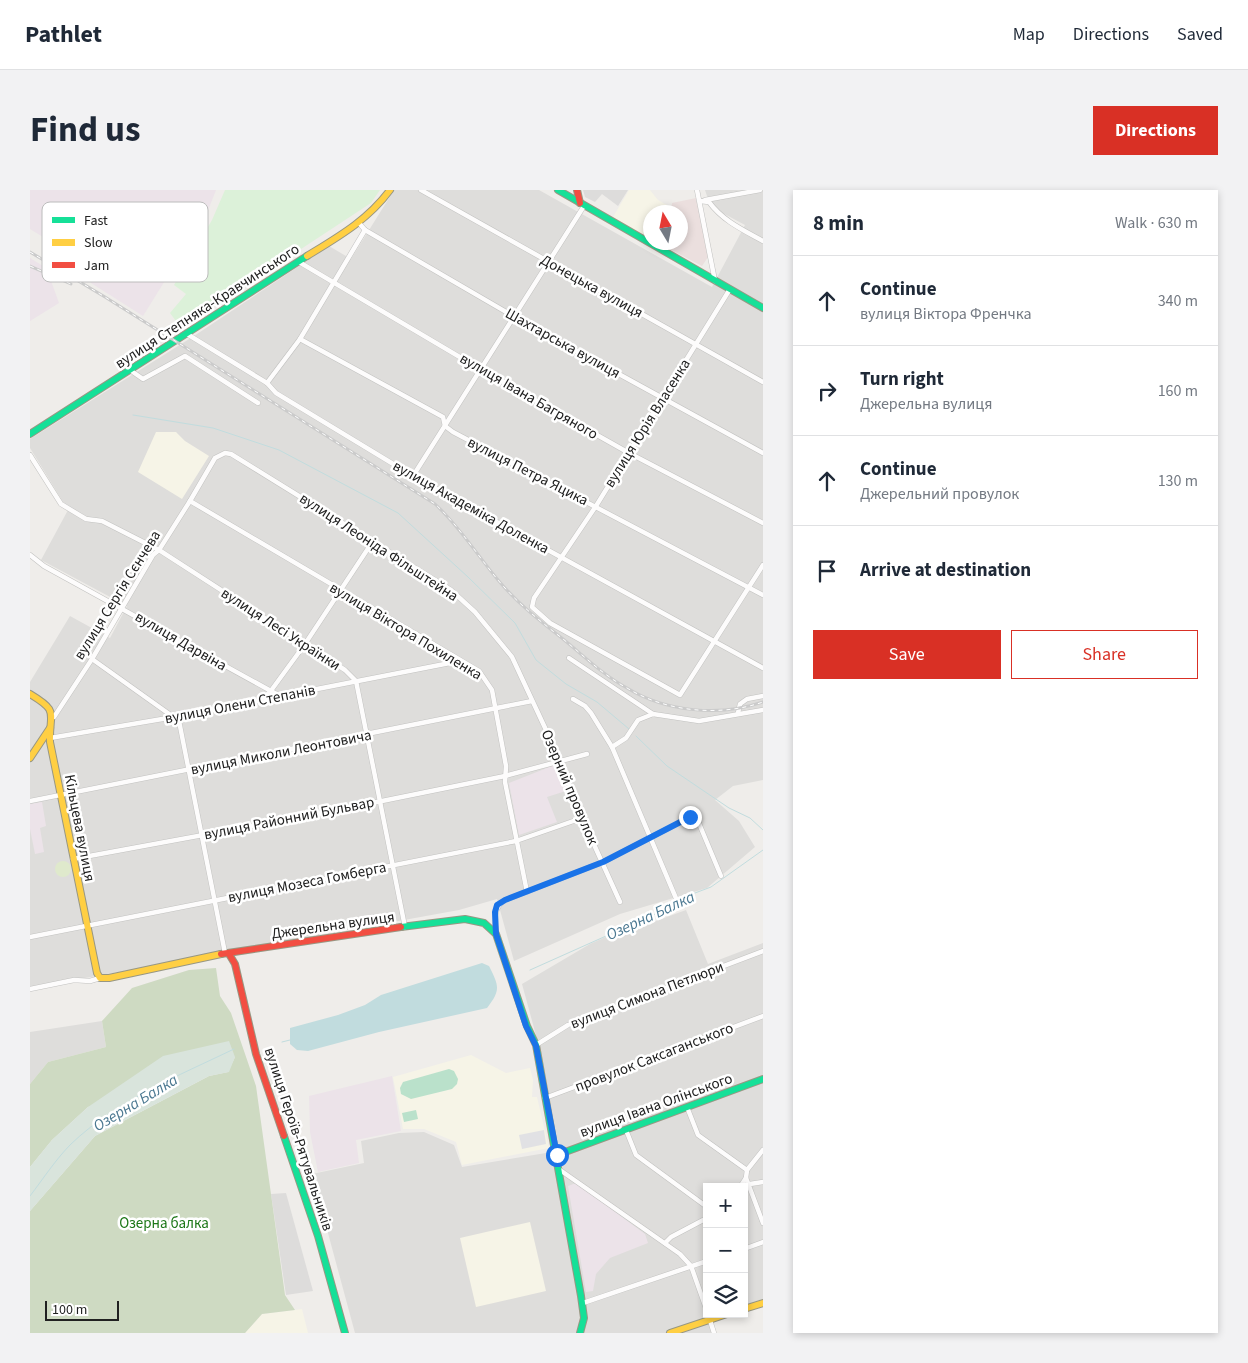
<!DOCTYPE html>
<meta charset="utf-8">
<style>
:root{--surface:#fff;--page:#f2f2f3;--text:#1f2937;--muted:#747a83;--line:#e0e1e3;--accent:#d93025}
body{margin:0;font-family:"Source Sans 3",sans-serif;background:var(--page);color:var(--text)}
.controls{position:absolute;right:15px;bottom:15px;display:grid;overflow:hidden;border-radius:0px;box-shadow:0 2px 8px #0003}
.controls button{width:45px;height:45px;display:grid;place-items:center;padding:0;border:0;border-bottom:1px solid var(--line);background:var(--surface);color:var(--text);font:25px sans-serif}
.compass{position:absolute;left:613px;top:15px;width:45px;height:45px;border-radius:50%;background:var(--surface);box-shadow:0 2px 8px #0003;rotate:350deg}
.scale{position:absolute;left:15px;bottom:12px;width:74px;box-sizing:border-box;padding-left:5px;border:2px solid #212121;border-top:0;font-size:14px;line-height:18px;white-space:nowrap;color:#212121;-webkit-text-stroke:4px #fff;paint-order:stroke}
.stop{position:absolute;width:15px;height:15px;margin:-11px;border:4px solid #1a73e8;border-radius:50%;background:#fff}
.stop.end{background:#1a73e8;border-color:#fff;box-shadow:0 1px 5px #0008}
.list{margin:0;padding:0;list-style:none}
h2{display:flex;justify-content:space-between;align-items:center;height:65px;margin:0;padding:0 20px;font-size:21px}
h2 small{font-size:16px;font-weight:400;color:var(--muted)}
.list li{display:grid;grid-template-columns:32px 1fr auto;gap:15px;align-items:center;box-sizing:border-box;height:90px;padding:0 20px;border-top:1px solid var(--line)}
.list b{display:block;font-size:19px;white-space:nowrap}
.list p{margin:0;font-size:16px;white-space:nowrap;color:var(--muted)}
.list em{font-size:16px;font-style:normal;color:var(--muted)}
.actions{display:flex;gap:10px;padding:15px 20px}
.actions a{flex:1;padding:11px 0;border:1px solid var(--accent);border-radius:0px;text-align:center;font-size:18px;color:var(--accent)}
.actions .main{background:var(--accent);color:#fff}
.icon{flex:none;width:28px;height:28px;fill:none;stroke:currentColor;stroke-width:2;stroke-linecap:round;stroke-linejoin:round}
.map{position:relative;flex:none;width:733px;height:1143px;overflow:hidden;border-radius:0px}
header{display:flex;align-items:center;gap:30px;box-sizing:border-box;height:70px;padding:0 25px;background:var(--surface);border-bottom:1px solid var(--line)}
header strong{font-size:24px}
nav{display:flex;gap:28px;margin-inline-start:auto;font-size:18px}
.intro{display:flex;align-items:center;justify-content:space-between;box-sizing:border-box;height:120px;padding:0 30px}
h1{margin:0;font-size:35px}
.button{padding:12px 22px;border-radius:0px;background:var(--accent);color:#fff;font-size:18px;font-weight:700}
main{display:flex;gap:30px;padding:0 30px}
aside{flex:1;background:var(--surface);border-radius:0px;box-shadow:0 2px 8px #0003}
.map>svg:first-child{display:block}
.residential{fill:#dedddb}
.commercial{fill:#ebdfde}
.industrial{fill:#ece3e9}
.education{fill:#f6f4e7}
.religious{fill:#dddcdb}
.grass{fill:#dfe9cc}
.forest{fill:#cedac2}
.wetland{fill:#d9e4dc}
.park{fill:#dcf1d9}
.pitch{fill:#bae1cb}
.plaza{fill:#e1e1e4}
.water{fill:#c1dcde}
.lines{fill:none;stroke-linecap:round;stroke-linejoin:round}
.stream{stroke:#c1dcde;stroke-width:1}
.street-casing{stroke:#c2c2c0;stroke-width:5.5}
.fast-casing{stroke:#989783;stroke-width:8}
.slow-casing{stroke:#989783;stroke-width:8}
.jam-casing{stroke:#989783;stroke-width:8}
.street{stroke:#fdfcfc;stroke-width:4.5}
.fast{stroke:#16e098;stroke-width:6}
.slow{stroke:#ffcf43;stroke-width:6}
.jam{stroke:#f24e42;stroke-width:6}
.rail-casing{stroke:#cbcbcb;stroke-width:3}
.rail{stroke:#fff;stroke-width:1;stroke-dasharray:4;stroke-linecap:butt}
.route{stroke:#1a73e8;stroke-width:6}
.labels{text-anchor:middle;stroke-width:5;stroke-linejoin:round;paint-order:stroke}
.street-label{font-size:15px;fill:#212121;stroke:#fff}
.park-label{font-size:15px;fill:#1c7717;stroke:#fff}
.water-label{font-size:16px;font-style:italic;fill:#4b7891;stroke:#fff}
.key{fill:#fff;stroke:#bcbcbc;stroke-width:1}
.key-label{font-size:14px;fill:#212121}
</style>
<header>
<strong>Pathlet</strong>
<nav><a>Map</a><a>Directions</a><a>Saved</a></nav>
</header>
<div class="intro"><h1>Find us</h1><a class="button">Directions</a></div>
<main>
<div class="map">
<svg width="733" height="1143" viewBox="0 0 733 1143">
<rect width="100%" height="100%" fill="#efedea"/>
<g class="residential">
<polygon points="364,0 509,0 682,97 715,35 687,20 677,6 675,0 733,0 733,590 703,596 685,610 709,631 725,657 677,698 590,724 484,771 467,709 429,720 0,798 0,492 40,426 80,448 97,416 11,370 38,320 0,258 0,249 164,146 299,56 321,69"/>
<polygon points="656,720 678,774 733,753 733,1109 714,1115 714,997 677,997 677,1124 686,1124 677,1127 682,1143 325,1143 282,984 334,973 331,951 369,943 394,942 424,955 432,977 528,961 510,860 492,794 560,754 611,731 615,735"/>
<polygon points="72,831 76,857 18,872 0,894 0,842"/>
</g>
<polygon class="commercial" points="666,8 678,67 672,76 628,53 650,52 650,22 641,22 642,13"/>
<g class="industrial">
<polygon points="0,0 186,0 177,23 113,126 61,93 59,86 64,78 0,39"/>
<polygon points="0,68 23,82 20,88 29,113 0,131"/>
<polygon points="527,574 539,600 517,607 527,632 489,645 479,593"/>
<polygon points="12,612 16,636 10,638 14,662 5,664 0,639 0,614"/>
<polygon points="362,886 371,941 326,950 329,973 288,982 280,942 279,906"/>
<polygon points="546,993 615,1044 618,1053 580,1068 566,1084 563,1101 556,1102 538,996"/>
</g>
<g class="education">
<polygon points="599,0 620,0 628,10 642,18 639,22 620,22 620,49 583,27"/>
<polygon points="126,242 146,242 155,251 179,266 152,309 108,282"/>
<polygon points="441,865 476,883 500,878 503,890 502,907 507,907 519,958 432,975 426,952 394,939 373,939 363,887"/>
<polygon points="500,1032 516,1101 446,1117 430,1048"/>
<polygon points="272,1119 278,1143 215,1143 232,1124"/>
</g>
<g class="religious">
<polygon points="553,0 598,0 588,16 572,4 565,12 555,7"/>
<polygon points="256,1003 283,1101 256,1105 241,1004"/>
</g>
<circle class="grass" cx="33" cy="679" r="8"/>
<polygon class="forest" points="186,778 190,806 201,823 226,896 255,1105 265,1120 232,1124 215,1143 0,1143 0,1021 65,946 179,886 198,882 205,867 58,917 22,950 0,977 0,894 18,872 76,857 72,831 102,798 159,780"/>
<polygon class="wetland" points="199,851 205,867 199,882 179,886 65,946 0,1021 0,977 22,950 58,917 133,866"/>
<polygon class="park" points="195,0 350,0 341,13 151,138 140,123 156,104 144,95 182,30"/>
<g class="pitch">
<polygon points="419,879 424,881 428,889 427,894 422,899 381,909 371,904 370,898 373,892"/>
<polygon points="386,920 388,929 374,932 372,923"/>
</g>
<polygon class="plaza" points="514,940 516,954 492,959 489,945"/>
<path class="water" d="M452,773L459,776C469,796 471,800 457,818L349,842L278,861L267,860L260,854V838L308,825L335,815L351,805Z"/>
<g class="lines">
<g class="stream">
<polyline points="103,225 183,238 249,260 368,323 438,387 485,433 506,470 536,494 567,512 599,539"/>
<polyline points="606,546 637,576 699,618 720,628 733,640"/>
<polyline points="649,709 681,697 733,660"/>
<polyline points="500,780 632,721 645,710"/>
<polyline points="252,852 260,850"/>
<path d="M0,1006C13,989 26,969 41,954C86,911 148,886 204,859"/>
</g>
<defs>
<g id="street">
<polyline points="391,0 733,192"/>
<polyline points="667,0 685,91"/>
<polyline points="675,10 730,0"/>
<path d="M670,11L679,12C693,31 713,40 733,51"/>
<polyline points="335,40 483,126 733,263"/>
<polyline points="269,72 450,179 599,263 733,333"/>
<polyline points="700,99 566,316 504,408 502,417 520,433 650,505 733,375"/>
<polyline points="157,144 237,193 246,203 383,286 733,478"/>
<polyline points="270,149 413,227 415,236 423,242 733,405"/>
<polyline points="100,180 113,189 155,166 228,213"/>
<polyline points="237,193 270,149 335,40 329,33"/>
<polyline points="0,265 31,314 56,329 72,331 129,360 315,480 326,491 375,737"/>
<polyline points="383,286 554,16"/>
<polyline points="160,311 449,481 462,500 476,576 475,592 497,702"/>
<polyline points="0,365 14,376 250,506"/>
<polyline points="539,468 623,524"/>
<polyline points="62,469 149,531 195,763"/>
<polyline points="232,509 240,502 275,454 343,351"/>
<polyline points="543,509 555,516 561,523 582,557 648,713"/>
<polyline points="708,523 710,514 717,509 733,506"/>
<polyline points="24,527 62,469 123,365 129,360 160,311 185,268 195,263 201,264 421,400 445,422 482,467 530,570 552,628 590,712"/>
<polyline points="20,548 144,527 430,471"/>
<polyline points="582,557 596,548 608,530 623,524 669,531 733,520"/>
<polyline points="0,611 502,511"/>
<polyline points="43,669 298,622 475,586 557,564"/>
<path d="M466,744C465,730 462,719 475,710L573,672L660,627H665L668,631L691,686"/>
<polyline points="0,747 486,651 552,628"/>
<polyline points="0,799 44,790 60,791 70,788"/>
<polyline points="506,855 538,835 733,761"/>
<polyline points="515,908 733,826"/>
<polyline points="657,917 668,945 717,980"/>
<polyline points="596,940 606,965 677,1017"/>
<polyline points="530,980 650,1064 661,1076 677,1121"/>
<polyline points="716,988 733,1033"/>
<polyline points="720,994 733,992"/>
<polyline points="710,997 716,988 717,980 733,960"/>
<polyline points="635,1053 641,1047 677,1028"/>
<polyline points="714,1059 733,1052"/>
<polyline points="553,1113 677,1071"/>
<polyline points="678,1124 684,1143"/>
</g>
<g id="fast">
<polyline points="528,0 733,118"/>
<polyline points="0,244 277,66"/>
<polyline points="371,737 435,729 454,733 466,744 497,836 506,855 551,1106 554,1128 550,1143"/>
<polyline points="254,946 288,1046 315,1143"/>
<polyline points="527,965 733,889"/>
</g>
<g id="slow">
<path d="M277,66C308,47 338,30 360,0"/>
<path d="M0,504C30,522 19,522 20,552L67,783L70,788H79L191,764"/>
<polyline points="0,568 20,538"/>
<polyline points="714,1119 733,1113"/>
<polyline points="640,1143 697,1124"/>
</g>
<g id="jam">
<polyline points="547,0 550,13"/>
<polyline points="191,764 371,737"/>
<polyline points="199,764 205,774 226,864 254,946"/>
</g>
</defs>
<use href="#street" class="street-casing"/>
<use href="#fast" class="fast-casing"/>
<use href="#slow" class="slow-casing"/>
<use href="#jam" class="jam-casing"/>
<use href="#street" class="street"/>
<use href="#fast" class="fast"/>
<use href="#slow" class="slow"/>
<use href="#jam" class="jam"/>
<defs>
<g id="rail">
<path d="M0,62L75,107L405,314C430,337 447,365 468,390C487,413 510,431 533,449C554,466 573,485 597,498C636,522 690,527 733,512"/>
<polyline points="0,76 41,94"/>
</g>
</defs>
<use href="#rail" class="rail-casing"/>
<use href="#rail" class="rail"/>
</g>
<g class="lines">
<polyline class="route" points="527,965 506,856 496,836 466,744 465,722 467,715 475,710 573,672 660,627"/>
</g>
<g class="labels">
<g class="street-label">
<text transform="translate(562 96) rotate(29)" y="5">Донецька вулиця</text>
<text transform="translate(177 116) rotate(-33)" y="5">вулиця Степняка-Кравчинського</text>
<text transform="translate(533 153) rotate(29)" y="5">Шахтарська вулиця</text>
<text transform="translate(499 206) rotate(30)" y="5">вулиця Івана Багряного</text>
<text transform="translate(617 233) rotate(-58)" y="5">вулиця Юрія Власенка</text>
<text transform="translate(498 281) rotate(27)" y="5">вулиця Петра Яцика</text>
<text transform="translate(441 317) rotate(29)" y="5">вулиця Академіка Доленка</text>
<text transform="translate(349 357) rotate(33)" y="5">вулиця Леоніда Фільштейна</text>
<text transform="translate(87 405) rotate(-58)" y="5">вулиця Сергія Сєнчева</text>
<text transform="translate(251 439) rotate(33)" y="5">вулиця Лесі Українки</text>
<text transform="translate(376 441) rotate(31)" y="5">вулиця Віктора Похиленка</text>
<text transform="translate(151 451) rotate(30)" y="5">вулиця Дарвіна</text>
<text transform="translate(210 514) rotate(-11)" y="5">вулиця Олени Степанів</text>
<text transform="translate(251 562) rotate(-11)" y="5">вулиця Миколи Леонтовича</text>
<text transform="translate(540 597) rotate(67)" y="5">Озерний провулок</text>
<text transform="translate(259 628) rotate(-11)" y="5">вулиця Районний Бульвар</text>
<text transform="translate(50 638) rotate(79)" y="5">Кільцева вулиця</text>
<text transform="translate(277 692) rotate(-11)" y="5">вулиця Мозеса Гомберга</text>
<text transform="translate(303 735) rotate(-8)" y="5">Джерельна вулиця</text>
<text transform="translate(617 805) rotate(-21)" y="5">вулиця Симона Петлюри</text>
<text transform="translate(624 867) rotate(-21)" y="5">провулок Саксаганського</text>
<text transform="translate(626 915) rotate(-20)" y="5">вулиця Івана Олінського</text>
<text transform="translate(269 949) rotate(72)" y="5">вулиця Героїв-Рятувальників</text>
</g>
<g class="park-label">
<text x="134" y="1038">Озерна балка</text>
</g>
<g class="water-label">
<text transform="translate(620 725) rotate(-25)" y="6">Озерна Балка</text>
<text transform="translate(105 912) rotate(-31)" y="6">Озерна Балка</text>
</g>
</g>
<rect x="12" y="12" width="166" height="80" rx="8" class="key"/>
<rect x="22" y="27" width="23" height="6" fill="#16e098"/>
<rect x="22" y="49" width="23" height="7" fill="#ffcf43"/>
<rect x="22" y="72" width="23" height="6" fill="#f24e42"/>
<g class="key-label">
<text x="54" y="35">Fast</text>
<text x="54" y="57">Slow</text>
<text x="54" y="80">Jam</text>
</g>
</svg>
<div class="controls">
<button>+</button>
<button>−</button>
<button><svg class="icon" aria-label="layers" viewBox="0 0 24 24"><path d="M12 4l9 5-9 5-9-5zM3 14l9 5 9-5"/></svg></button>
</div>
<svg class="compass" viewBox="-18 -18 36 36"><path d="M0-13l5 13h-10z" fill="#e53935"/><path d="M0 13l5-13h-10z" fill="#747a83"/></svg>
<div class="scale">100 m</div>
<div class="stop" style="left:527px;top:965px"></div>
<div class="stop end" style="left:660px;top:627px"></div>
</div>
<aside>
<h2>8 min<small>Walk · 630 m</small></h2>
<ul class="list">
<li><svg class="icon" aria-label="ahead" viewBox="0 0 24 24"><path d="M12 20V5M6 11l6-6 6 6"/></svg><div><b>Continue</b><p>вулиця Віктора Френчка</p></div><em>340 m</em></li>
<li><svg class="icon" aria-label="right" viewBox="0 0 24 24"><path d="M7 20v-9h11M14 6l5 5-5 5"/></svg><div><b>Turn right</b><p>Джерельна вулиця</p></div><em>160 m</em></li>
<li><svg class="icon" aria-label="ahead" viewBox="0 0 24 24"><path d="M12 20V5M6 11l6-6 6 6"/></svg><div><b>Continue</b><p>Джерельний провулок</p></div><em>130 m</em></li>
<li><svg class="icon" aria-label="arrive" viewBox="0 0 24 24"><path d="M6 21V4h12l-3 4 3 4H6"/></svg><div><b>Arrive at destination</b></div></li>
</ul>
<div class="actions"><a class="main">Save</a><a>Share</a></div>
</aside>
</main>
